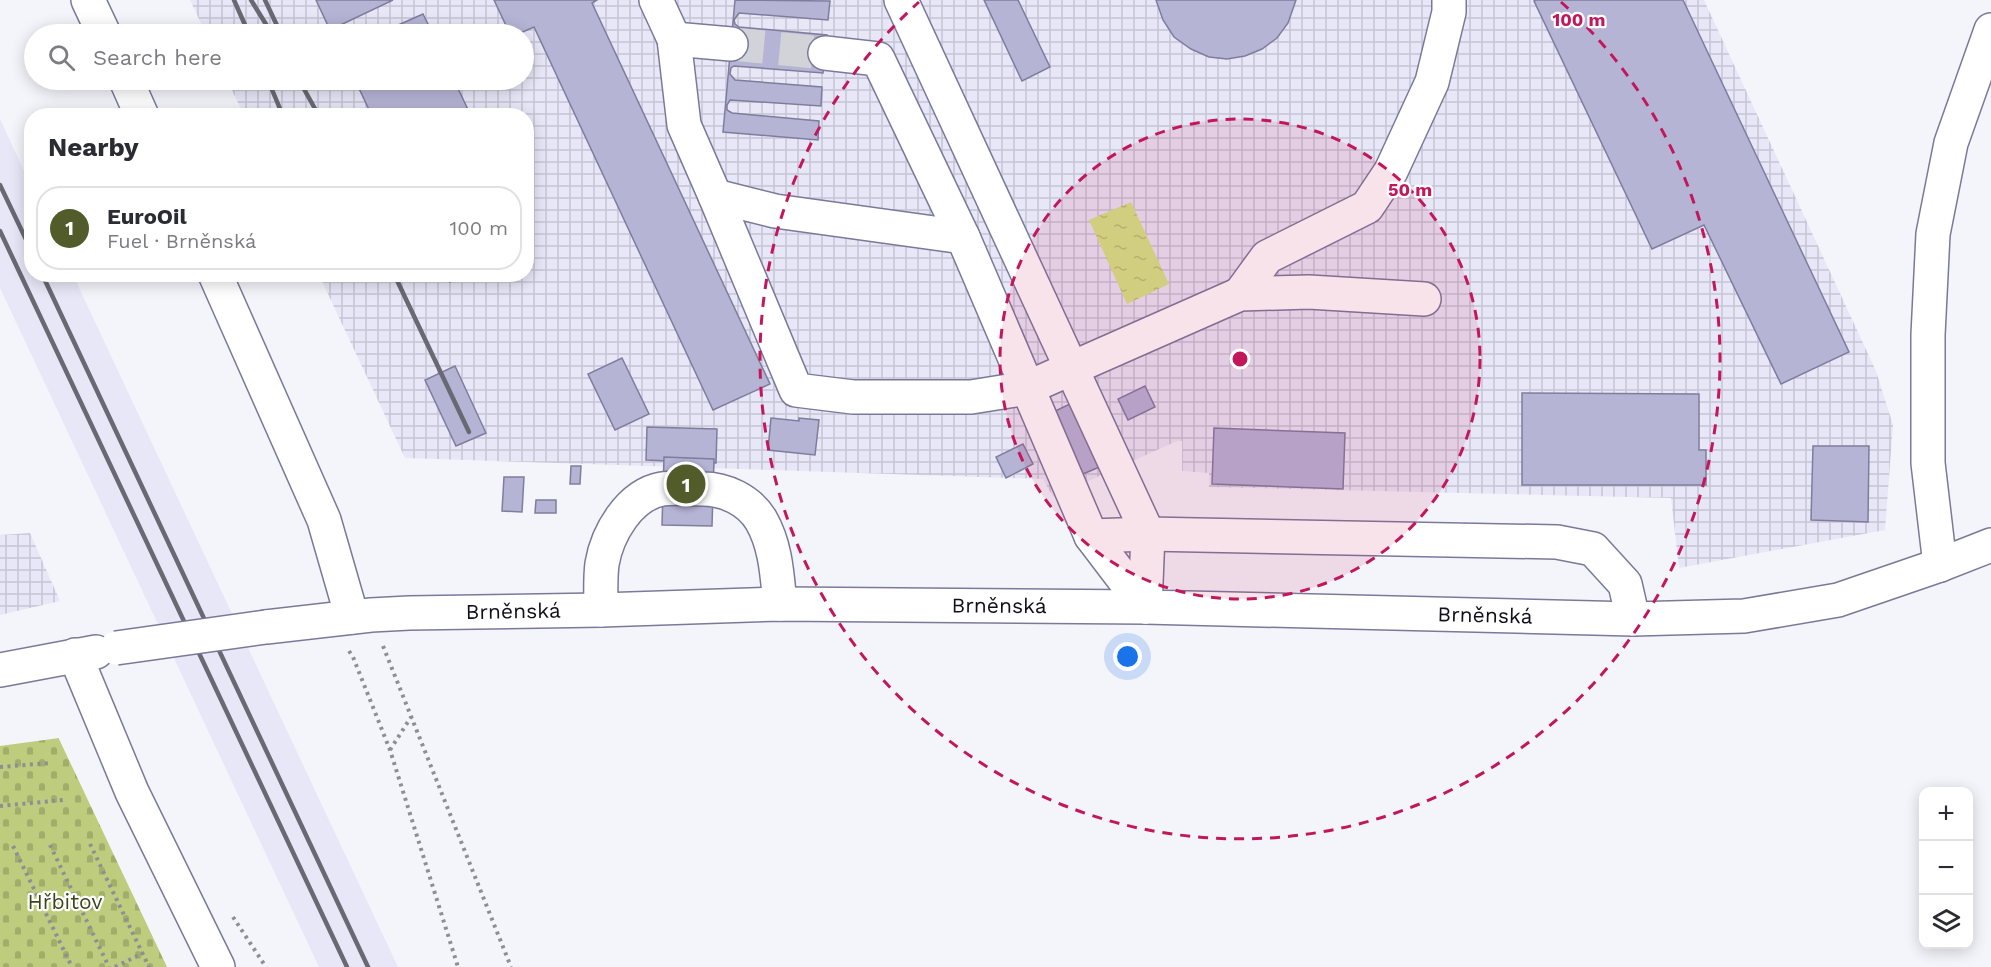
<!DOCTYPE html>
<meta charset="utf-8">
<style>
:root{--surface:#fff;--page:#f2f2f3;--text:#2b2b33;--muted:#7c7c81;--line:#e1e1e2;--accent:#525b2a}
body{margin:0;font-family:"Work Sans",sans-serif;background:var(--page);color:var(--text)}
.controls{position:absolute;right:18px;bottom:18px;display:grid;overflow:hidden;border-radius:12px;box-shadow:0 3px 15px #0003}
.controls button{width:54px;height:54px;display:grid;place-items:center;padding:0;border:0;border-bottom:2px solid var(--line);background:var(--surface);color:var(--text);font:30px sans-serif}
.you{position:absolute;left:1128px;top:657px;width:21px;height:21px;margin:-15px;border:4px solid #fff;border-radius:50%;background:#1a73e8;box-shadow:0 0 0 9px #1a73e833}
.badge{display:grid;place-items:center;width:39px;height:39px;border-radius:50%;background:var(--accent);color:#fff;font-size:20px;font-weight:700}
.pin{position:absolute;translate:-50% -50%;border:3px solid #fff;box-shadow:0 2px 6px #0006}
.list{margin:0;padding:0;list-style:none}
h2{display:flex;justify-content:space-between;align-items:center;height:78px;margin:0;padding:0 24px;font-size:26px}
h2 small{font-size:20px;font-weight:400;color:var(--muted)}
.list li{display:grid;grid-template-columns:39px 1fr auto;gap:18px;align-items:center;box-sizing:border-box;height:84px;margin:0 12px 12px;padding:0 12px;border:2px solid var(--line);border-radius:24px}
.list b{display:block;font-size:22px;white-space:nowrap}
.list p{margin:0;font-size:20px;white-space:nowrap;color:var(--muted)}
.list em{font-size:20px;font-style:normal;color:var(--muted)}
.icon{flex:none;width:33px;height:33px;fill:none;stroke:currentColor;stroke-width:2;stroke-linecap:round;stroke-linejoin:round}
.map{position:relative;flex:none;width:1991px;height:967px;overflow:hidden}
.search{position:absolute;background:var(--surface);box-shadow:0 3px 15px #0003;left:24px;top:24px;width:510px;height:66px;display:flex;align-items:center;gap:15px;box-sizing:border-box;padding:0 21px;border-radius:33px;color:var(--muted);font-size:22px}
.panel{position:absolute;background:var(--surface);box-shadow:0 3px 15px #0003;left:24px;top:108px;width:510px;height:174px;border-radius:24px}
.map>svg:first-child{display:block}
.built{fill:#e7e7f8}
.industrial{fill:url(#industrial-grid)}
.cemetery{fill:url(#cemetery-stones)}
.water{fill:url(#water-ripples)}
.building{fill:#b5b4d5;stroke:#7e7d9c;stroke-width:1.5}
.lines{fill:none;stroke-linecap:round;stroke-linejoin:round}
.minor-tunnel{stroke:#d2d2d9;stroke-width:33;stroke-dasharray:33 16;stroke-linecap:butt}
.minor-casing{stroke:#7b7999;stroke-width:36}
.path{stroke:#8e8e97;stroke-width:4;stroke-dasharray:3 4.5;stroke-linecap:butt}
.minor{stroke:#fff;stroke-width:33}
.rail{stroke:#696973;stroke-width:4.5}
.minor-bridge-casing{stroke:#7b7999;stroke-width:36;stroke-linecap:butt}
.minor-bridge{stroke:#fff;stroke-width:33}
.ring{fill:none;stroke:#c2185b;stroke-width:3;stroke-dasharray:10 8}
.labels{text-anchor:middle;stroke-width:4.5;stroke-linejoin:round;paint-order:stroke}
.street-label{font-size:21px;fill:#100f1b;stroke:#fff}
.park-label{font-size:21px;fill:#3d441c;stroke:#fff}
.centre{fill:#c2185b;stroke:#fff;stroke-width:3}
.ring-label{font-size:18px;text-anchor:middle;font-weight:bold;fill:#c2185b;stroke:#fff;stroke-width:4.5;stroke-linejoin:round;paint-order:stroke}
</style>
<div class="map">
<svg width="1991" height="967" viewBox="0 0 1991 967">
<defs>
<pattern id="industrial-grid" width="8" height="8" patternUnits="userSpaceOnUse" patternTransform="scale(1.5)"><rect width="8" height="8" fill="#e7e7f8"/><path d="M0 4h8M4 0v8" fill="none" stroke="#c5c5d4"/></pattern>
<pattern id="cemetery-stones" width="16" height="16" patternUnits="userSpaceOnUse" patternTransform="scale(1.5)"><rect width="16" height="16" fill="#bdcc7d"/><path d="M2 7V4a2 2 0 0 1 4 0v3zM10 15v-3a2 2 0 0 1 4 0v3z" fill="#a1ae6b"/></pattern>
<pattern id="water-ripples" width="26" height="14" patternUnits="userSpaceOnUse" patternTransform="scale(1.5)"><rect width="26" height="14" fill="#d4e784"/><path d="M2 4q2-2 4 0t4 0M15 11q2-2 4 0t4 0" fill="none" stroke="#b5c571"/></pattern>
</defs>
<rect width="100%" height="100%" fill="#f4f4fb"/>
<polygon class="built" points="0,119 31,186 32,274 73,275 398,967 319,967 0,288"/>
<g class="industrial">
<polygon points="190,0 1704,0 1876,371 1893,425 1885,530 1679,568 1671,498 1209,487 1209,473 1182,471 1182,441 1177,441 1053,497 1043,479 405,458 319,275 526,274 526,116 244,115 227,80 524,80 524,34 206,34"/>
<polygon points="30,533 60,601 0,615 0,535"/>
</g>
<polygon class="cemetery" points="59,738 59,739 167,967 0,967 0,746"/>
<polygon class="water" points="1131,202 1169,284 1127,304 1089,220"/>
<g class="building">
<polygon points="316,0 393,0 330,30"/>
<polygon points="494,0 597,0 592,3 770,384 713,410 534,27 518,34 510,34"/>
<polygon points="735,0 830,1 828,20 739,13 734,20 735,24 739,27 827,35 823,73 734,66 731,68 730,74 735,80 822,87 821,106 730,100 727,105 727,110 732,113 819,121 818,140 723,132"/>
<polygon points="984,0 1018,0 1050,67 1022,81"/>
<polygon points="1156,0 1296,0 1288,23 1277,38 1262,49 1245,56 1227,59 1209,57 1191,49 1174,37 1163,20"/>
<polygon points="1536,0 1683,0 1849,352 1781,384 1704,225 1652,249 1534,1"/>
<polygon points="423,14 433,34 378,34"/>
<polygon points="355,80 454,80 471,116 372,116"/>
<polygon points="446,274 467,274 450,282"/>
<polygon points="622,358 649,414 615,430 588,374"/>
<polygon points="455,366 486,433 456,446 425,380"/>
<polygon points="1145,386 1155,407 1128,420 1118,399"/>
<polygon points="1522,393 1699,394 1699,450 1706,450 1706,485 1522,485"/>
<polygon points="1074,402 1104,465 1083,474 1053,412"/>
<polygon points="771,418 799,421 799,418 819,420 815,455 768,450"/>
<polygon points="647,427 717,429 716,463 646,460"/>
<polygon points="1214,428 1345,433 1343,489 1212,484"/>
<polygon points="1023,444 1033,464 1006,478 996,457"/>
<polygon points="1813,446 1869,446 1868,522 1811,520"/>
<polygon points="664,457 714,459 712,526 662,525"/>
<polygon points="571,466 581,466 580,484 570,484"/>
<polygon points="504,477 524,477 522,512 502,511"/>
<polygon points="536,500 556,500 556,513 535,513"/>
</g>
<g class="lines">
<polyline class="minor-tunnel" points="731,44 825,53"/>
<defs>
<g id="minor">
<polyline points="88,0 104,34"/>
<polyline points="656,0 674,39 684,125 715,196 775,211 963,237 1091,536 1145,607"/>
<polyline points="901,0 1148,534 1145,607"/>
<polyline points="674,39 731,44"/>
<polyline points="825,53 878,59 963,237"/>
<polyline points="126,80 142,116"/>
<polyline points="715,196 796,390 853,397 971,397 1027,388 1240,294 1309,292 1424,299"/>
<polyline points="215,274 324,520 352,617"/>
<polyline points="1240,294 1267,257 1367,207 1391,171 1432,82 1449,12 1449,0"/>
<polyline points="1091,536 1148,534 1557,542 1593,549 1625,584 1633,619"/>
<polyline points="1940,565 1928,463 1928,335 1933,234 1951,143 1991,30"/>
<path d="M601,610C601,595 600,579 602,564C607,534 629,495 662,489C675,487 690,489 703,489C725,489 749,500 761,520C776,546 777,575 780,604"/>
<path id="s1" d="M266,627L371,615L409,613L601,610L780,604L1145,607L1633,619L1744,616L1838,600L1940,565L1991,545"/>
<polyline points="75,655 132,792 218,967"/>
<polyline points="0,670 96,652"/>
</g>
</defs>
<use href="#minor" class="minor-casing"/>
<g class="path">
<polyline points="383,646 511,967"/>
<polyline points="349,651 353,657 390,750 458,967"/>
<polyline points="390,750 411,717"/>
<polyline points="0,767 50,763"/>
<polyline points="0,806 63,800"/>
<polyline points="90,844 149,967"/>
<polyline points="50,845 109,967"/>
<polyline points="13,846 72,967"/>
<polyline points="233,917 266,967"/>
<polyline points="115,967 143,953"/>
</g>
<use href="#minor" class="minor"/>
<g class="rail">
<polyline points="234,0 249,34"/>
<polyline points="251,0 272,34"/>
<polyline points="265,0 281,34"/>
<polyline points="268,80 283,116"/>
<polyline points="299,80 319,116"/>
<polyline points="0,185 32,252"/>
<polyline points="0,231 347,967"/>
<polyline points="42,274 368,967"/>
<polyline points="394,274 469,432"/>
</g>
<defs>
<polyline id="minor-bridge" points="116,648 266,627"/>
</defs>
<use href="#minor-bridge" class="minor-bridge-casing"/>
<use href="#minor-bridge" class="minor-bridge"/>
</g>
<circle cx="1240" cy="359" r="240" fill="#c2185b" fill-opacity=".12"/>
<g class="ring">
<circle cx="1240" cy="359" r="240"/>
<path d="M1561 2A480 480 0 1 1 919 2"/>
</g>
<g class="labels">
<g class="street-label">
<text dy="7" stroke="none"><textPath href="#s1" startOffset="734">Brněnská</textPath></text>
<text dy="7" stroke="none"><textPath href="#s1" startOffset="248">Brněnská</textPath></text>
<text dy="7" stroke="none"><textPath href="#s1" startOffset="1220">Brněnská</textPath></text>
</g>
<g class="park-label">
<text x="65" y="909">Hřbitov</text>
</g>
</g>
<circle cx="1240" cy="359" r="9" class="centre"/>
<g class="ring-label">
<text x="1579" y="26">100 m</text>
<text x="1410" y="196">50 m</text>
</g>
</svg>
<div class="controls">
<button>+</button>
<button>−</button>
<button><svg class="icon" aria-label="layers" viewBox="0 0 24 24"><path d="M12 4l9 5-9 5-9-5zM3 14l9 5 9-5"/></svg></button>
</div>
<div class="you"></div>
<div class="pin badge" style="left:686px;top:484px">1</div>
<div class="search"><svg class="icon" aria-label="search" viewBox="0 0 24 24"><circle cx="10" cy="10" r="6"/><path d="M15 15l6 6"/></svg>Search here</div>
<section class="panel">
<h2>Nearby<small></small></h2>
<ul class="list">
<li><span class="badge">1</span><div><b>EuroOil</b><p>Fuel · Brněnská</p></div><em>100 m</em></li>
</ul>
</section>
</div>
